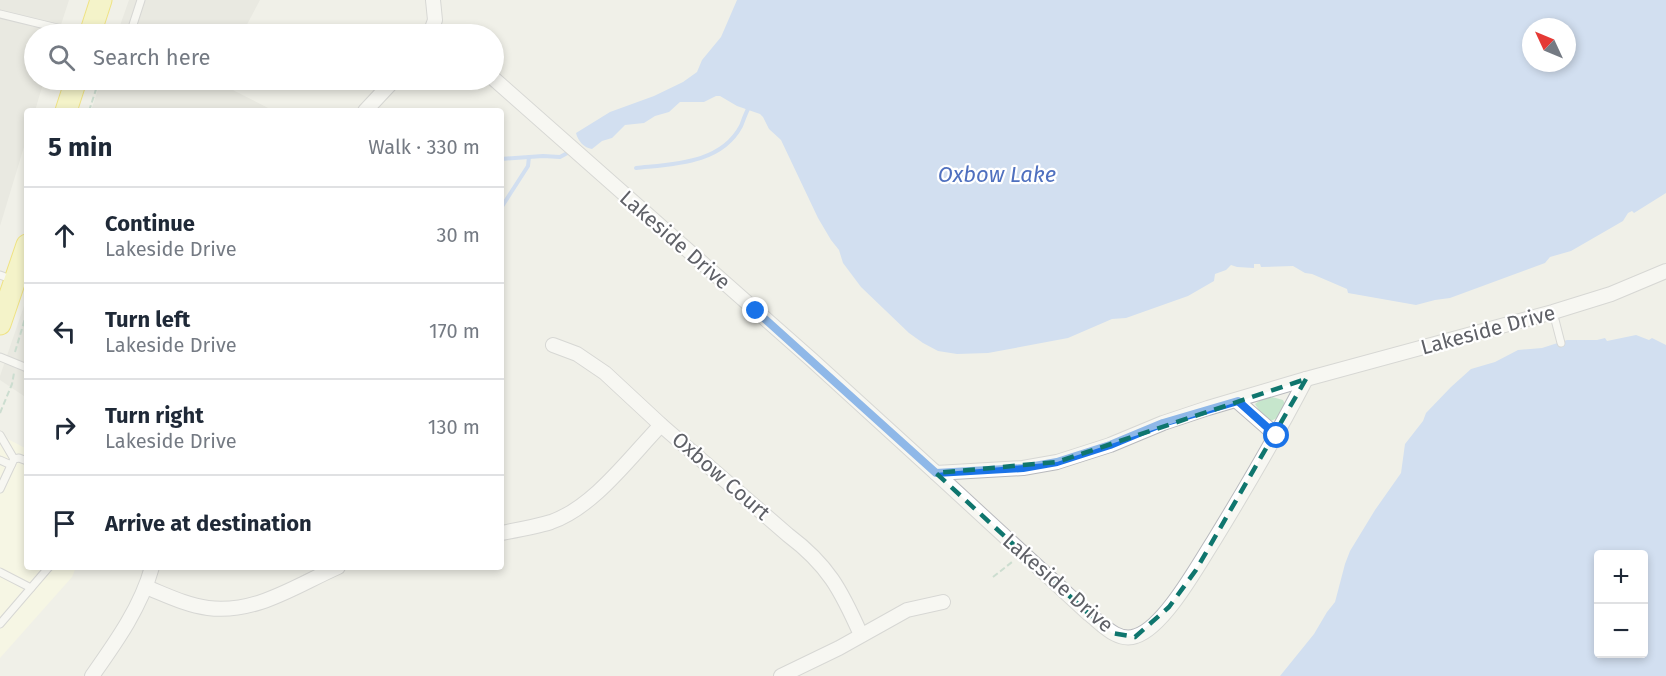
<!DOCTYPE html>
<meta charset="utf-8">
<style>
:root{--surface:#fff;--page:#f2f2f3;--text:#1f2937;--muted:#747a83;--line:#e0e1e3}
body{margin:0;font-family:"Fira Sans",sans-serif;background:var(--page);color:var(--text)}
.controls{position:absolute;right:18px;bottom:18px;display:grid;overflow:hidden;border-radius:6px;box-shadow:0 3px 9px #0003}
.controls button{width:54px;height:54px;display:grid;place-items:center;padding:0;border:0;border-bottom:2px solid var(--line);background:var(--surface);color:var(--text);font:30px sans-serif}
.compass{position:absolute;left:1522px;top:18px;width:54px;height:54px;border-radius:50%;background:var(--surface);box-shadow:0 3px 9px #0003;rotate:314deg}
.stop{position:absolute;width:18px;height:18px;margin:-14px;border:4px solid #1a73e8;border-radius:50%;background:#fff}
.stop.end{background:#1a73e8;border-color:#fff;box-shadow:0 2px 6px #0008}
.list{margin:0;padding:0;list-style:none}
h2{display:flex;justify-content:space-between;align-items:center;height:78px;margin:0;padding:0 24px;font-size:26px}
h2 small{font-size:20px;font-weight:400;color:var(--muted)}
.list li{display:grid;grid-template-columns:39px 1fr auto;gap:18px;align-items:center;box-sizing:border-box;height:96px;padding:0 24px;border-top:2px solid var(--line)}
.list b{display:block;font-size:22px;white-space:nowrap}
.list p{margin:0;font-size:20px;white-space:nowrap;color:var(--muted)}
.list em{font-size:20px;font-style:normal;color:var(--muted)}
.icon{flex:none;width:33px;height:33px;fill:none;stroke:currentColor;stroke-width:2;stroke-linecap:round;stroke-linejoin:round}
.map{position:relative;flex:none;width:1666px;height:676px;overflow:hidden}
.search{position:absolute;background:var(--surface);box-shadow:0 3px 9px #0003;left:24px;top:24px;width:480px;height:66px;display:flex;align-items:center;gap:15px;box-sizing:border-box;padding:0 21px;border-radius:33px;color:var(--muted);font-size:22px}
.panel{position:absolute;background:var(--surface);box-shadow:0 3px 9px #0003;left:24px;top:108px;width:480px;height:462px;border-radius:6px}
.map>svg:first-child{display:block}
.commercial{fill:#fdfce1}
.industrial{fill:#dfdfda}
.green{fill:#c6e6cc}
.water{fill:#adcafb;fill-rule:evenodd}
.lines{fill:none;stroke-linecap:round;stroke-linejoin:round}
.stream{stroke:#adcafb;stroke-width:4}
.service-casing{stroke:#b8b9bd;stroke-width:9}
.minor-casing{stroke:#b8b9bd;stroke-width:16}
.trunk-casing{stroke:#edd20b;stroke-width:23}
.path{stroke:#a0c6b3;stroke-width:2;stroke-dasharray:6 3;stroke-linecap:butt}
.service{stroke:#fff;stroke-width:7}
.minor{stroke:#fff;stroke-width:14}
.trunk{stroke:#f8f6a4;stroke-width:21}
.route{stroke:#1a73e8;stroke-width:8}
.marked{fill:none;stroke:#0f766e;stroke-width:4.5;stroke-dasharray:12 8;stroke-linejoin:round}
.labels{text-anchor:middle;stroke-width:4.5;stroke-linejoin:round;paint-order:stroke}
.street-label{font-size:21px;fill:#5f6167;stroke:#fff}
.water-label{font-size:22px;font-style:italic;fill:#4f70bf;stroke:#fff}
</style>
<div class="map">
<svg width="1666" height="676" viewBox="0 0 1666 676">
<rect width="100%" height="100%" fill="#f0f0e8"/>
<polygon class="commercial" points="0,435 27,449 27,567 76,567 72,577 0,658"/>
<g class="industrial">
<polygon points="0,0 69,0 58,34 34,34 34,80 44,80 35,111 27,111 27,137 0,226"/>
<polygon points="129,0 260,0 242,34 117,34"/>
<polygon points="101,80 218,80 217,82 274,111 91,111"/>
<polygon points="27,297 27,398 0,380 0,376"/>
</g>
<polygon class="green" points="1272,397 1283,400 1285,404 1277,418 1271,421 1261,413 1255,404 1262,399"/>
<g class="water">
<path d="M737,0H1666V193L1634,213L1632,211L1628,213L1623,221L1571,251L1550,257L1545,263L1450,298L1435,300L1416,305L1348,293L1347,289L1312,274L1305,273L1293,266L1261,267L1260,264H1254V268L1237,267L1231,265L1226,270L1215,274L1214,281L1188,296L1126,318L1112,319L1068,338L988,353L957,354L938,351L923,343L909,333L861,287L843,263L839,250L831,240L818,218L781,140L769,129L763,117L760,114L737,106L720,96H716L704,102H680L669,112L655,116L644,123L625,125L612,138L602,141L592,149C584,148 578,141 576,133L610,112L654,96L683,82L697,72L702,60L721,37ZM1531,27H1567V63H1531Z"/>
<path d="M1636,335L1649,340L1652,338L1666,345V676H1280L1314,634L1327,612L1335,602L1345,564L1350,551L1375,510L1401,473L1405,444L1423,421L1426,413L1451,387L1471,369L1495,362L1518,350L1542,348L1567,340H1597L1605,338L1607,341ZM1598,554H1644V654H1598Z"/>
</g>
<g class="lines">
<g class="stream">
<polyline points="501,159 543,156 560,157 571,151"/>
<path d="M636,168C673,164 721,164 741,126C743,121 745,115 748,109"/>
<polyline points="501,208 528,166 529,157"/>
</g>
<defs>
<g id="service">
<polyline points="0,14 82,34"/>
<polyline points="130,34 141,0"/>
<polyline points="0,275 13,280"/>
<polyline points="1553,312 1561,343"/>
<polyline points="0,357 27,368"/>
<polyline points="0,435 14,459"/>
<polyline points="0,460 11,465"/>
<polyline points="0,489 14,459 19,458 27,461"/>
<polyline points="0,572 31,588"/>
<polyline points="0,624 49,567"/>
</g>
<g id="minor">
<polyline points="430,34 435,20 433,0"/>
<polyline points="494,79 812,360 936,473 1023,468 1057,462 1110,445 1163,423 1208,408 1306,379 1553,312 1611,294 1666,271"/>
<polyline points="365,111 394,80"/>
<path d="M553,345L577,354L605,373L661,425L788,535C828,565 841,590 861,635"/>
<polyline points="1237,401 1277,436"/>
<path d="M936,473L1089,614C1102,624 1118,643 1136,636C1164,627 1197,567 1213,542C1246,488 1277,435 1306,379"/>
<path d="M501,533C517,530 535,527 551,522C594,507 630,457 661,425"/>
<path d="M146,587C166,595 186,605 208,608C256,614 295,586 338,567"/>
<path d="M92,676C116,642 141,607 152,567"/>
<polyline points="781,676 839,648 907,610 943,602"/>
</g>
<g id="trunk">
<polyline points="90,34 101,0"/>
<polyline points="66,111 76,80"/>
<polyline points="0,324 27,245"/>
</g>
</defs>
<use href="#service" class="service-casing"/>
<use href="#minor" class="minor-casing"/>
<use href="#trunk" class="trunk-casing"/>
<g class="path">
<polyline points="89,111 99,80"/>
<polyline points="15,352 27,312"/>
<polyline points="0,413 12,384 14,373"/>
<polyline points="993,577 1012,562"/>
</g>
<use href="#service" class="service"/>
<use href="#minor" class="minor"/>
<use href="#trunk" class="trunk"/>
</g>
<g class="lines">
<polyline class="route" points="756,311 936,473 1023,468 1057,462 1110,445 1163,423 1238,401 1277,436"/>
</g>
<path d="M0 0H1666V676H0ZM1306,379L1196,570L1169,607L1135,637L1112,633L1089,614L936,473L1057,462Z" fill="#f0f0e8" fill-opacity=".55" fill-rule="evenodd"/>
<path class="marked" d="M1306,379L1196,570L1169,607L1135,637L1112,633L1089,614L936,473L1057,462Z"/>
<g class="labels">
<g class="street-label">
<text transform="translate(675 240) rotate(41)" y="7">Lakeside Drive</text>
<text transform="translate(1488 330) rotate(-15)" y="7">Lakeside Drive</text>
<text transform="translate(721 476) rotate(41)" y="7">Oxbow Court</text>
<text transform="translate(1058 583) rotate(41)" y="7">Lakeside Drive</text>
</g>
<g class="water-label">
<text x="997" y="182">Oxbow Lake</text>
</g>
</g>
</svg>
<div class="controls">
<button>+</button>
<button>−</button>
</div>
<svg class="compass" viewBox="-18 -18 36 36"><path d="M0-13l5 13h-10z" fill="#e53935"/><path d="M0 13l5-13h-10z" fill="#747a83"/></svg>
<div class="stop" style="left:1277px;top:436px"></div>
<div class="stop end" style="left:756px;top:311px"></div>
<div class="search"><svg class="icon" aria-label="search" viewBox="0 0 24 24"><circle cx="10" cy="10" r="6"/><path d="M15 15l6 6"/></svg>Search here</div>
<section class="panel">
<h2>5 min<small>Walk · 330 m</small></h2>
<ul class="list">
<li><svg class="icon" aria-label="ahead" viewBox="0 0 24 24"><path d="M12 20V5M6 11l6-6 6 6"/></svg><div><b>Continue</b><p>Lakeside Drive</p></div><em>30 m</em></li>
<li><svg class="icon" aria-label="left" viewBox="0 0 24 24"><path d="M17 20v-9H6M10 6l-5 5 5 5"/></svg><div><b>Turn left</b><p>Lakeside Drive</p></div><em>170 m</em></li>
<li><svg class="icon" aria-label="right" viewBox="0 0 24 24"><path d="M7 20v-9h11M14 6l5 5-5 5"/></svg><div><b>Turn right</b><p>Lakeside Drive</p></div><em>130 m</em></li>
<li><svg class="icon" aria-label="arrive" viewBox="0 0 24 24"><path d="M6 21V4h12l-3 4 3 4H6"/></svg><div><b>Arrive at destination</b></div></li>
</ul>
</section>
</div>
